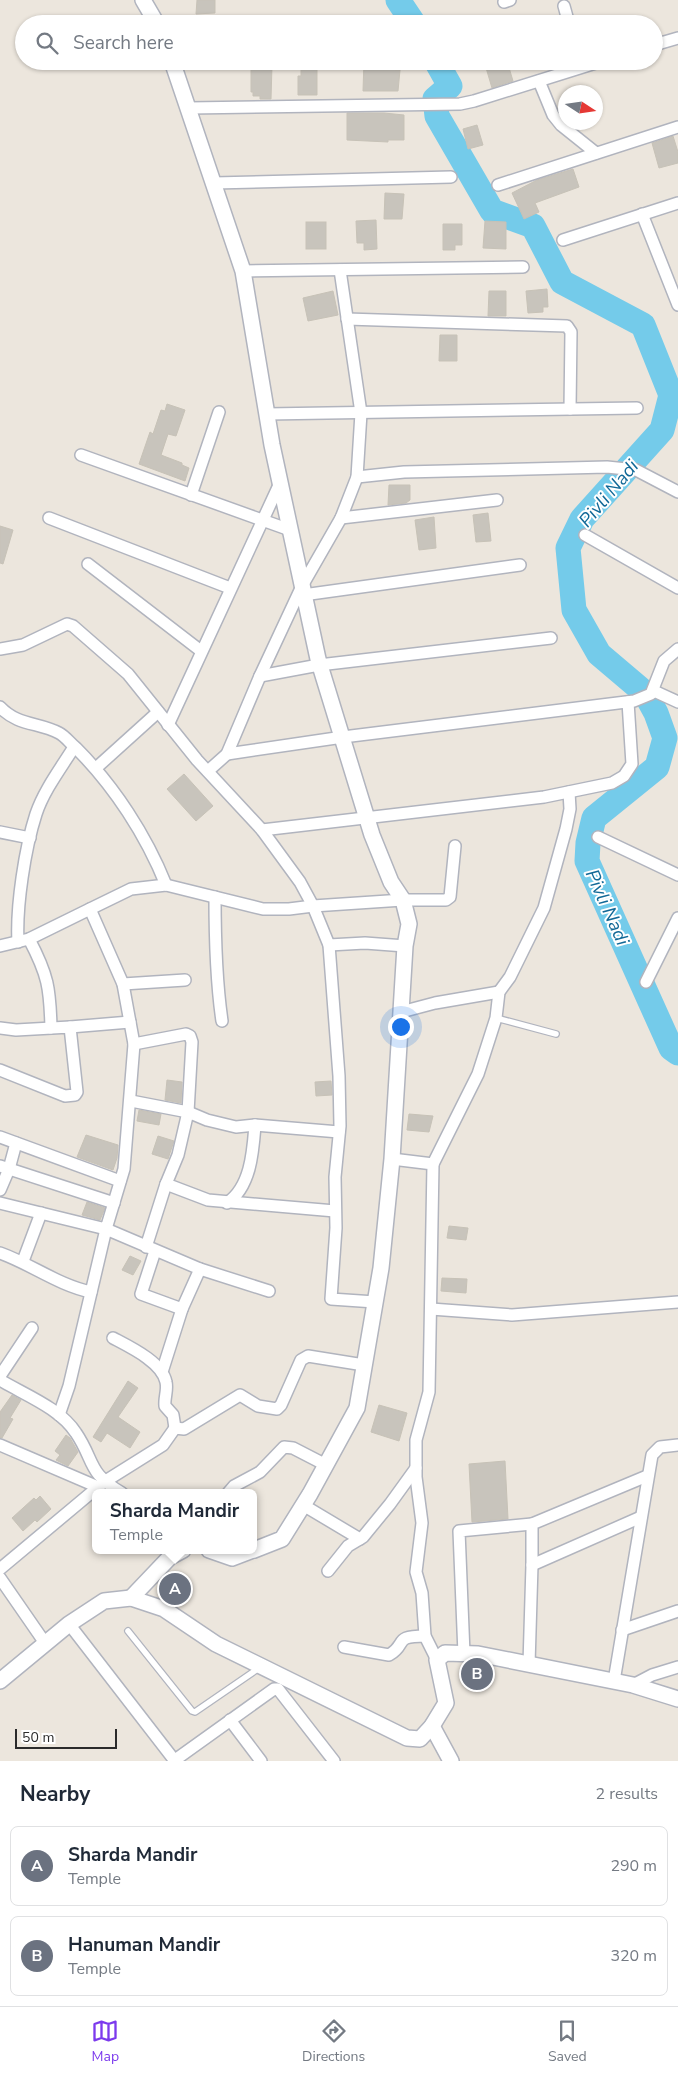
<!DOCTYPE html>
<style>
:root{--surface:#fff;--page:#f2f2f3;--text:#1f2937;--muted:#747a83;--line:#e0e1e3;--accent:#7c3aed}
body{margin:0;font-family:"Nunito Sans",sans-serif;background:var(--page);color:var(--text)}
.compass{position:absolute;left:558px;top:85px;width:45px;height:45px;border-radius:50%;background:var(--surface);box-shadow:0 1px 4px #0004;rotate:102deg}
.scale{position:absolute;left:15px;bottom:12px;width:102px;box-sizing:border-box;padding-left:5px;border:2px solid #2b2b2b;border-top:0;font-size:14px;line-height:18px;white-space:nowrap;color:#2b2b2b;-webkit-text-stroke:4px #fff;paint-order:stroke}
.you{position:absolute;left:400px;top:1026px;width:18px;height:18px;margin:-12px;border:4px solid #fff;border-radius:50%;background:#1a73e8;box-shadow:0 0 0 8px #1a73e833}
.badge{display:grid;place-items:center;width:32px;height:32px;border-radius:50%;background:var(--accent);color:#fff;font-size:16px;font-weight:700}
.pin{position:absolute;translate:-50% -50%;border:2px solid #fff;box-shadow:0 1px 5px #0006}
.popup{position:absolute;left:92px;top:1489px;width:165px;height:65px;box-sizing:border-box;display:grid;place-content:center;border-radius:8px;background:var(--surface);filter:drop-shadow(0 1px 4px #0005);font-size:16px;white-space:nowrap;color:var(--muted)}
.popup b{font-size:19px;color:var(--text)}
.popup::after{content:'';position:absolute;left:50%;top:100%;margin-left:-10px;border:10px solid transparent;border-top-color:var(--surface)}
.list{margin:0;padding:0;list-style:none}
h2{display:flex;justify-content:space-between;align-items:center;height:65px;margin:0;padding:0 20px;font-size:21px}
h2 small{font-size:16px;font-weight:400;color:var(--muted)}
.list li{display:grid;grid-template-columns:32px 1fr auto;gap:15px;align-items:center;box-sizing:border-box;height:80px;margin:0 10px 10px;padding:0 10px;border:1px solid var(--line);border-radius:8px}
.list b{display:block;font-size:19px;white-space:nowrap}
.list p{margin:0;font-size:16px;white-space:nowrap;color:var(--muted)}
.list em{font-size:16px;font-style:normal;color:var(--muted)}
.icon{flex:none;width:28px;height:28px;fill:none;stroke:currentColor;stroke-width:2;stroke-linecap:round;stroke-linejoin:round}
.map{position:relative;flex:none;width:678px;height:1761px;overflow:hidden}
.search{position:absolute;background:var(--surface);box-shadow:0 1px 4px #0004;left:15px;right:15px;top:15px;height:55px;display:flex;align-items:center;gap:12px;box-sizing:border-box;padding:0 18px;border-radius:28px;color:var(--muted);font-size:19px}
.sheet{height:245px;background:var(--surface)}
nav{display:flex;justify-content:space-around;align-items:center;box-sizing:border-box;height:70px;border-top:1px solid var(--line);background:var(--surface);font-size:14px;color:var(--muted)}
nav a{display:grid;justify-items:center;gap:2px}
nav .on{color:var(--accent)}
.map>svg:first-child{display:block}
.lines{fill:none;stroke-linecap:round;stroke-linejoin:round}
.river{stroke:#74cbea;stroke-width:25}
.building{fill:#c8c4bc;stroke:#c7c2b7}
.service-casing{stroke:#b1b4be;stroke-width:8}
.minor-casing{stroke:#b1b4be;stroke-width:14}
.tertiary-casing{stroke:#b1b4be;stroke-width:18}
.service{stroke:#fff;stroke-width:5.5}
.minor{stroke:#fff;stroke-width:11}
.tertiary{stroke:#fff;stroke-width:15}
.labels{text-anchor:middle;stroke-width:4;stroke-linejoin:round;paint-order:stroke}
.water-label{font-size:19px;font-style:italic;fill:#126997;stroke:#fff}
</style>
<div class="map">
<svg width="678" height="1761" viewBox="0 0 678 1761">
<rect width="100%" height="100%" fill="#ece6dd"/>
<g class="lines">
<g class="river">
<polyline points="398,0 414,24"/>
<polyline points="436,61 450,86 435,99 437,116 492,211 533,226 562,282 643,325 671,395 662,430 582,519 568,548 574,610 599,654 645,693 656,713 665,738 657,767 594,818 588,843 587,861 671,1048 678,1053"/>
</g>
</g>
<g class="building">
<polygon points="197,0 215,0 215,13 196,14"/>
<polygon points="364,61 381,61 381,65 395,65 395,70 400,70 398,91 363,91"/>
<polygon points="484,61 507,61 513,81 492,88"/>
<polygon points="301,64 317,65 317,95 298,95 298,76 301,76"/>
<polygon points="251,65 272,65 271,99 260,99 260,96 253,96 253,92 251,92"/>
<polygon points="347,113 384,113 404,115 404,140 388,140 388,142 347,140"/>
<polygon points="477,125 483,145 468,149 463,129"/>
<polygon points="673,136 678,152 678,163 659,168 652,143"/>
<polygon points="573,169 579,187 535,203 539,212 524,219 512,193 537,180"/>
<polygon points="385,193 404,194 402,219 384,219"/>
<polygon points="376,220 377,249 364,250 364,243 357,243 356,221"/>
<polygon points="485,221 506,222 506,249 483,248"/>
<rect x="306" y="222" width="20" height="27"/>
<polygon points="443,224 462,224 462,245 455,245 455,250 443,250"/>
<polygon points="547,289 548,307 543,307 543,312 528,313 526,291"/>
<polygon points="333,291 338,315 308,321 303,298"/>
<polygon points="489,291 506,291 506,316 488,316"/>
<polygon points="440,335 457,335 457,361 439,361"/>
<polygon points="167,404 185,410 176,436 168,434 161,455 182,463 182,465 189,468 185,481 139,464 150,432 153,434 161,410 165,411"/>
<polygon points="389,485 410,485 410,500 406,503 388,505"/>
<polygon points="488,513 491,541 476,542 473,515"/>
<polygon points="434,517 436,548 419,550 415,520"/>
<polygon points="0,526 13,530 3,564 0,563"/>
<polygon points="184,774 213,806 196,821 167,789"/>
<polygon points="167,1080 182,1082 181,1103 165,1100"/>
<polygon points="331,1081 332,1095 316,1096 315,1082"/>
<polygon points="139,1110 161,1114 159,1125 137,1121"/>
<polygon points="409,1114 433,1116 429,1132 407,1130"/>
<polygon points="86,1135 118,1145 117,1158 113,1170 77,1157"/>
<polygon points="158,1136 174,1141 168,1159 152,1154"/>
<polygon points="87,1202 105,1208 100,1220 82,1215"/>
<polygon points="449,1226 468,1228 466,1240 447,1238"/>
<polygon points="130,1256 141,1261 133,1275 122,1270"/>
<polygon points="442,1278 467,1279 466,1293 441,1291"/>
<polygon points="128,1381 138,1388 118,1417 140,1432 130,1448 107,1433 101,1442 93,1437"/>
<polygon points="12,1395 21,1400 10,1418 13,1419 2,1438 0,1438 0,1412"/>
<polygon points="379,1405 407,1413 399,1441 371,1432"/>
<polygon points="66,1435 70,1438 78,1452 68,1466 56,1460 60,1455 55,1451"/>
<polygon points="505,1461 508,1519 472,1522 469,1464"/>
<polygon points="40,1496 51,1509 37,1522 35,1520 23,1531 12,1518 34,1498 36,1500"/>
</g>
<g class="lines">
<defs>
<g id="service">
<polyline points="496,1018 556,1034"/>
<polyline points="128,1631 192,1711 195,1712 259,1668"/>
</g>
<g id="minor">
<polyline points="504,2 510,0"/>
<polyline points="564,6 569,24"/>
<polyline points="654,45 678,38"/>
<polyline points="539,81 553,115 561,125 596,153"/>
<polyline points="189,108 460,104 474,101 602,61"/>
<polyline points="214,183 451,177"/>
<polyline points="498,185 678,127"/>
<polyline points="642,214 678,305"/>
<polyline points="563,240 678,203"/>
<polyline points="243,271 523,267"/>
<polyline points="347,319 567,326 571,332 570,409"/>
<polyline points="267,414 637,408"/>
<polyline points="81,455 290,530"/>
<polyline points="357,477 404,472 607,467 636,470 678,492"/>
<polyline points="191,495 219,412"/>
<polyline points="49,518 230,588"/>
<polyline points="341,518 497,500"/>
<polyline points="585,535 678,588"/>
<polyline points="88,564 201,651"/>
<polyline points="303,595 520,565"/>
<polyline points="0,649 23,645 67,624 73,626 128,674 197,760 262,830 300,882 313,906 329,945 339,1076 340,1126 335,1177 336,1228 331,1299 375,1302"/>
<polyline points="260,676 319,665 551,638"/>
<polyline points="654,691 678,702"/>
<path d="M0,707C18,726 38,722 59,733C65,736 70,743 76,748C114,786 146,835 166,885"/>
<polyline points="168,725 280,483"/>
<polyline points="227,754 343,737 634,701 651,694 664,661 678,649"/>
<polyline points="96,768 158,712"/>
<polyline points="208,771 227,754 260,676 302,586 341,518 357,477 361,413 340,270"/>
<polyline points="262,830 544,797 612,783 624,776 632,764 628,702"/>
<polyline points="0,832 30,838"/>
<polyline points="598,837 678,875"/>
<path d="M215,897C215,939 216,980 222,1021"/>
<path d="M29,939C48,975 50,988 51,1028"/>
<path d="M18,942C16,906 25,848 36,814C44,790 61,768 74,747"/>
<polyline points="329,945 365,943 405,946"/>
<polyline points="0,946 29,939 90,909"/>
<polyline points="646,982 678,918"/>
<polyline points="123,984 185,980"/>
<polyline points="401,1012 435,1003 499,992"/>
<polyline points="70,1027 130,1022"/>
<polyline points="0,1028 16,1030 70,1027 77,1092 75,1095 65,1096 0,1070"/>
<polyline points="131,1101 188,1112 192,1042 190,1036 186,1034 134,1044"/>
<polyline points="0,1137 120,1181"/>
<polyline points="392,1159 433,1164 429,1392 416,1440 416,1477 422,1523 416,1572 422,1593 425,1636 437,1660"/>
<polyline points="433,1164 478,1074 496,1018 499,992 510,977 544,908 566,829 570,809 569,792"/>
<polyline points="0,1166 114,1203"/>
<polyline points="0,1190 9,1169 16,1143"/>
<polyline points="0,1203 106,1229 124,1169 134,1044 123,984 90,909 131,889 166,885 263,909 289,909 313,906 403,900 446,900 450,897 455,846"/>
<path d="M227,1203C251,1187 253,1151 255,1125"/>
<polyline points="335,1211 208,1200 166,1184 178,1155 188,1112 207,1120 236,1127 255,1125 339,1132"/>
<polyline points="146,1247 166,1184"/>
<polyline points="155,1251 141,1294 182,1309"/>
<path d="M0,1253C31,1264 58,1285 91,1292"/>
<polyline points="23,1261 41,1213"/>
<polyline points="200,1269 269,1291"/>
<polyline points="431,1309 512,1315 678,1302"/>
<path d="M113,1338C130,1347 162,1362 166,1382C168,1390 164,1398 165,1406L173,1415L175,1428"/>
<polyline points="0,1376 32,1328"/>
<path d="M0,1380C25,1395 60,1408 76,1433C95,1461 87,1473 122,1493"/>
<polyline points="59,1415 69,1386 106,1229 200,1269 182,1309 162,1372"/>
<polyline points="0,1445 98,1487"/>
<polyline points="228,1493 234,1486 260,1472 284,1447 293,1448 326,1465"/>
<polyline points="303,1505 360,1539"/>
<polyline points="532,1565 641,1517"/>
<polyline points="0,1569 104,1482 163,1445 175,1428 184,1429 240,1395 258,1406 277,1409 281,1405 301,1360 308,1356 364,1365"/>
<polyline points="328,1571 348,1546 363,1537 390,1504 416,1468"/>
<polyline points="0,1578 45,1643"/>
<polyline points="69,1624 175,1761"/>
<polyline points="622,1630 678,1611"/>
<path d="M344,1647L389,1655C408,1644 392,1636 425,1636"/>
<polyline points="464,1654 459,1531 532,1524"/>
<polyline points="529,1664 532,1565 532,1524 647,1476"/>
<polyline points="614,1681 652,1455 660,1447 678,1445"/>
<polyline points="633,1685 652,1675 678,1667"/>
<polyline points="230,1720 261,1761"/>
<polyline points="175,1760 274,1689 278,1689 334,1761"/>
</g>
<g id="tertiary">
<polyline points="143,0 157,24"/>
<polyline points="172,61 243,271 272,445 318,659 372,835 391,882 403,900 409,924 405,946 392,1159 381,1268 357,1408 310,1494 282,1539 254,1550"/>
<polyline points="209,1550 232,1558 253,1550"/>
<polyline points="131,1598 170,1557 183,1550"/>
<polyline points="0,1681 69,1624 104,1601 131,1598 164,1609 216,1644 407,1738 420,1739 432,1726 446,1703 437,1660 445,1653 478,1654 633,1685 678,1699"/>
<polyline points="432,1726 451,1761"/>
</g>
</defs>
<use href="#service" class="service-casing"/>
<use href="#minor" class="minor-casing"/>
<use href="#tertiary" class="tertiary-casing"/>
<use href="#service" class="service"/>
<use href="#minor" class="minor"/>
<use href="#tertiary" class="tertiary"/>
</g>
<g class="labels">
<g class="water-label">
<text transform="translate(608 493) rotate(-50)" y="7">Pivli Nadi</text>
<text transform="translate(608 907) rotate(66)" y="7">Pivli Nadi</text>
</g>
</g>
</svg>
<svg class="compass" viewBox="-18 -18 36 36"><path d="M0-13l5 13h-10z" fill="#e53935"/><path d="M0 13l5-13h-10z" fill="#747a83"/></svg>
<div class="scale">50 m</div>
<div class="you"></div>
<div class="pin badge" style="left:175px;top:1589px;background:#6b7280">A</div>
<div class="popup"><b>Sharda Mandir</b>Temple</div>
<div class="pin badge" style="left:477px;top:1674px;background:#6b7280">B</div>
<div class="search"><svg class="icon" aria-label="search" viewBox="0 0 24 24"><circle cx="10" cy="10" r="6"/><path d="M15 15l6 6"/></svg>Search here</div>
</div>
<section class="sheet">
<h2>Nearby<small>2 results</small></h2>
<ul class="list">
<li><span class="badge" style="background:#6b7280">A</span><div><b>Sharda Mandir</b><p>Temple</p></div><em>290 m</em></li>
<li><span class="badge" style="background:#6b7280">B</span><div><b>Hanuman Mandir</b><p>Temple</p></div><em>320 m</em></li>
</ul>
</section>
<nav>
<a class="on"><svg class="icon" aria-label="map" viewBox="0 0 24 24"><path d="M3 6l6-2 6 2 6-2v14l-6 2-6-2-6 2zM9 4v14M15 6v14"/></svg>Map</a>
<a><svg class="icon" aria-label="directions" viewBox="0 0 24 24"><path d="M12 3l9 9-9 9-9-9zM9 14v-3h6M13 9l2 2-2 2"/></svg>Directions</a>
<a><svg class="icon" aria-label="saved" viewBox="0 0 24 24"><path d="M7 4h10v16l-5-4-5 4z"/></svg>Saved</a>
</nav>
